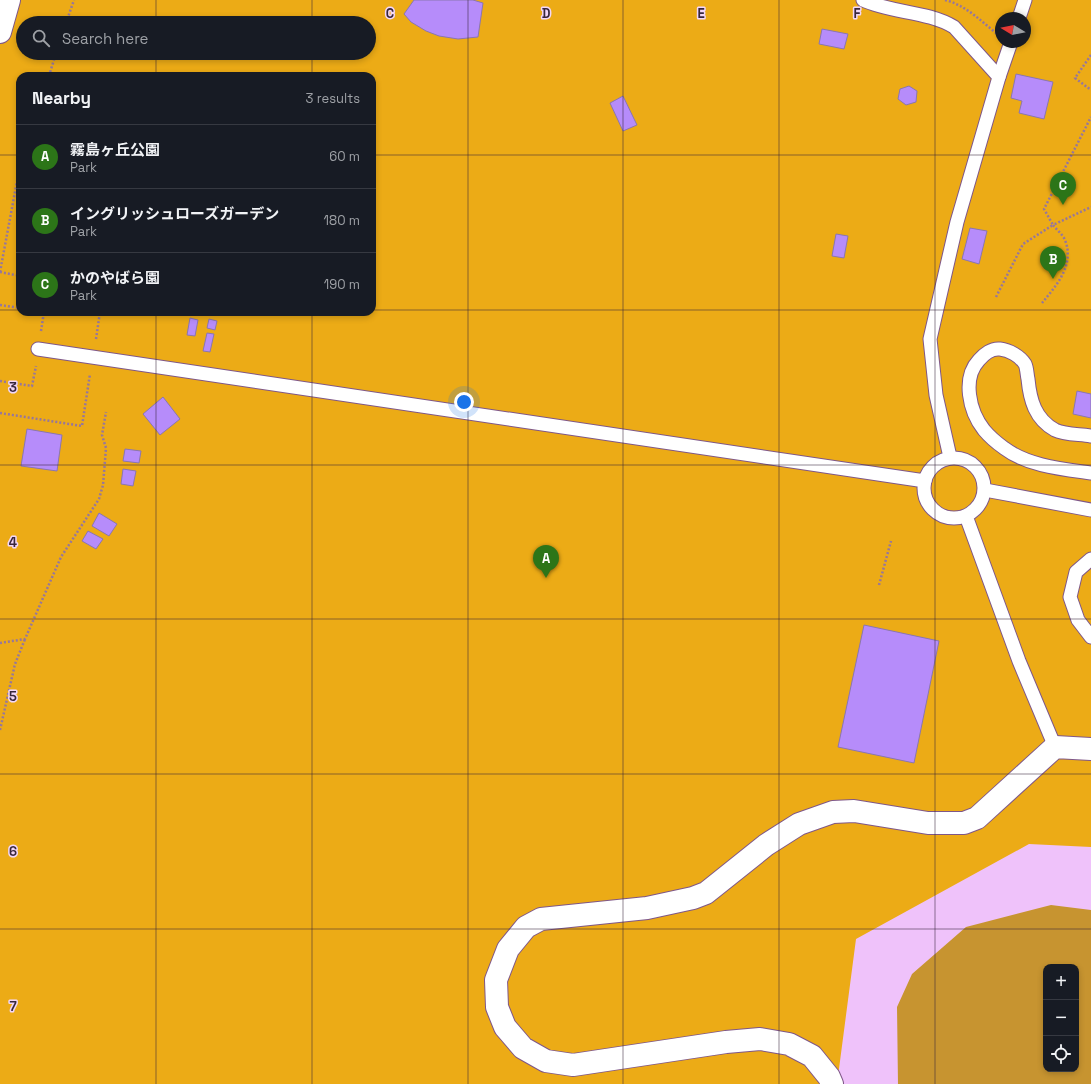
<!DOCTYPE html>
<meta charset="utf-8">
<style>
:root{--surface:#171b24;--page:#20242c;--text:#f1f3f6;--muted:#9ea1a6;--line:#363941;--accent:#2c7518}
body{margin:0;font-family:"Space Grotesk","Noto Sans JP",sans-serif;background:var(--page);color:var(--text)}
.controls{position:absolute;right:12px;bottom:12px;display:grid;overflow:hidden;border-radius:8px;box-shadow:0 2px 6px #0003}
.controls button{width:36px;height:36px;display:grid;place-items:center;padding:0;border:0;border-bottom:1px solid var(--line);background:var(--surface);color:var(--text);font:20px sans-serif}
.compass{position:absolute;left:995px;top:12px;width:36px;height:36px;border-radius:50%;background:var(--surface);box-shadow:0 2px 6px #0003;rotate:280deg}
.you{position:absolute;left:464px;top:402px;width:14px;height:14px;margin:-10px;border:3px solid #fff;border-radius:50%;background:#1a73e8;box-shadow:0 0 0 6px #1a73e833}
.badge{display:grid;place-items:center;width:26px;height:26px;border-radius:50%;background:var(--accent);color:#fff;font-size:13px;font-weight:700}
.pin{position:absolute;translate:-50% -33px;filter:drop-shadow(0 1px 2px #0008)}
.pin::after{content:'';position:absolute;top:21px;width:14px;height:12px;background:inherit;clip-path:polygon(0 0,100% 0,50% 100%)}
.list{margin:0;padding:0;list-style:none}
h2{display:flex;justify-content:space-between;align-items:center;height:52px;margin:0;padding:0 16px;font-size:17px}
h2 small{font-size:13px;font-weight:400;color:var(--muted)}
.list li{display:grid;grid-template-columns:26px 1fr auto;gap:12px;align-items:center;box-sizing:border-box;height:64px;padding:0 16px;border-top:1px solid var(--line)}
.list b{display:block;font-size:15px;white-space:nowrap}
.list p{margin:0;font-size:13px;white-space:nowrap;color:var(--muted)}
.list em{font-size:13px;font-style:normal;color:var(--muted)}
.icon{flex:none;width:22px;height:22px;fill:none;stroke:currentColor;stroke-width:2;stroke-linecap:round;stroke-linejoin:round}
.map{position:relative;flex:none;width:1091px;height:1084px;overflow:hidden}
.search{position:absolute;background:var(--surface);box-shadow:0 2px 6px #0003;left:16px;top:16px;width:360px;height:44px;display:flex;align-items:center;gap:10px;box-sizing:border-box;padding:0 14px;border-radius:22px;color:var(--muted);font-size:15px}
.panel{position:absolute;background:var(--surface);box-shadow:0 2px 6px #0003;left:16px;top:72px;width:360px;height:244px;border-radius:12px}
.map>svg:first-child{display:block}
.green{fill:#ecab16;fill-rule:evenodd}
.forest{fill:#c79430;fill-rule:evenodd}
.building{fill:#b68cfa;stroke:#8a76b0}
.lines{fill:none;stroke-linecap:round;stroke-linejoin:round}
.lane-casing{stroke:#7f5788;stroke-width:15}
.street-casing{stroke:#7f5788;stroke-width:24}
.secondary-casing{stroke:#7f5788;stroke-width:24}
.path{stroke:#96769d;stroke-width:2.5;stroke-dasharray:2 2;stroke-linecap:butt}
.lane{stroke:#fff;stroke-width:13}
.street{stroke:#fff;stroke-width:22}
.secondary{stroke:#fff;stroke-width:22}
.grid{fill:none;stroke:#38273c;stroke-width:1;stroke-opacity:0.55}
.grid-label{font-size:13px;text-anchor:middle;font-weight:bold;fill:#38273c;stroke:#f2d7f8;stroke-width:3;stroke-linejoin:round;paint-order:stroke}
</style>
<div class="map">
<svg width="1091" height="1084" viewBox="0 0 1091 1084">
<rect width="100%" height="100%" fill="#efc2fa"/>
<path class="green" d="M0,0H1091V847L1029,844L856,939L837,1084H0ZM1001,18H1025V42H1001ZM23,23H369V53H23ZM20,76H372V312H20Z"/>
<path class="forest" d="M1051,905L1091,910V1084H898L897,1007L912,974L966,927ZM1046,967H1076V1069H1046Z"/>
<g class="building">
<polygon points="414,0 473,0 483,3 478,37 458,39 439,36 426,31 411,22 404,14"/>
<polygon points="822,29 848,34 844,49 819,44"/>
<polygon points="1016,74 1053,82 1044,119 1019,113 1022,101 1011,98"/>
<polygon points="909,86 917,91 916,102 906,105 898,99 900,89"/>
<polygon points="623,96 637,125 623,131 610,103"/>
<polygon points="970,228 987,231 979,264 962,259"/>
<polygon points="836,234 848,236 844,258 832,256"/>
<polygon points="190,318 198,320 195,336 187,335"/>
<polygon points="209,319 217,321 215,330 207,328"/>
<polygon points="207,333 214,334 210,352 203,351"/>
<polygon points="1077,391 1091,394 1091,418 1073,414"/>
<polygon points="163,397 180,419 160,435 143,414"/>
<polygon points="27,429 62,435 57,471 21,466"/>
<polygon points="125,449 141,451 139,463 123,461"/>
<polygon points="123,469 136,471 133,486 121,484"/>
<polygon points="99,513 117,524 109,536 92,526"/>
<polygon points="88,531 103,539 96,549 82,541"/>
<polygon points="864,625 939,641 914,763 838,747"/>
</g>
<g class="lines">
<defs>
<g id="lane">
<path d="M863,0C891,13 928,11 954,27L999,77L957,222L930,339L936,395L950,457"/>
<polyline points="1019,18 1025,0"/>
<polyline points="999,77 1011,42"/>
<polyline points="38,349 925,481"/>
<path d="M1091,436C1080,434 1065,435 1055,430C1035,419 1030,400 1028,379C1027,375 1027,368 1025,364C1020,356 1009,350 1000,349C992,348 984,354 979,360C962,378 969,411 984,430C989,436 997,443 1004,448C1028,466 1062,469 1091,473"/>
<circle cx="954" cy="488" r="30"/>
<polyline points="985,490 1091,510"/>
<polyline points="966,516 1019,661 1055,747"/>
<polyline points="1091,559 1076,572 1070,597 1078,620 1091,637"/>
</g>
<polyline id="street" points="832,1084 829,1077 812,1056 789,1044 760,1039 726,1042 573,1065 546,1061 523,1048 505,1027 497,1007 496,980 508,949 526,927 541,919 647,908 693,898 706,893 766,845 799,824 833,812 854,811 928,823 964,823 977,818 1055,747 1091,749"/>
<polyline id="secondary" points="0,32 9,0"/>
</defs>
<use href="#lane" class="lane-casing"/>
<use href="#street" class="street-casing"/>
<use href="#secondary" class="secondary-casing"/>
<g class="path">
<path d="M945,0C965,5 980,20 996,33"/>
<polyline points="66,23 74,0"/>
<polyline points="1091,55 1075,78 1091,90"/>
<polyline points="49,76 56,53"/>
<polyline points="0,272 20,165"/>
<polyline points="0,272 20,276"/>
<polyline points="996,297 1023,244 1053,225 1044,209 1091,117"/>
<path d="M1042,303C1056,286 1075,265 1065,240C1063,235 1057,230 1053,225L1091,207"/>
<polyline points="0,305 20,308"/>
<polyline points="41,331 44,312"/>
<polyline points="96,339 100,312"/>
<polyline points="0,381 32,386 36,366"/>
<polyline points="0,413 82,426 90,374"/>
<polyline points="879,585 891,541"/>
<polyline points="0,643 25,639 61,557 99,499 103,485 106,448 102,435 106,412"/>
<polyline points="0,730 15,664 25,639"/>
</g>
<use href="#lane" class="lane"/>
<use href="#street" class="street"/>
<use href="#secondary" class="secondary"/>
</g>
<path class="grid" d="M156,0V23M312,0V23M468,0V1084M623,0V1084M779,0V1084M935,0V1084M156,53V76M312,53V76M0,155H20M372,155H1091M0,310H20M372,310H1091M156,312V1084M312,312V1084M0,465H1091M0,619H1091M0,774H1091M0,929H1091"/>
<g class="grid-label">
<text x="390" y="18">C</text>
<text x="546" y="18">D</text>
<text x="701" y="18">E</text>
<text x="857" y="18">F</text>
<text x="13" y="392">3</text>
<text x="13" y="547">4</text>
<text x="13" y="701">5</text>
<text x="13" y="856">6</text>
<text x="13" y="1011">7</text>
</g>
</svg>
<div class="controls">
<button>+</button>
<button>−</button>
<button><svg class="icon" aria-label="locate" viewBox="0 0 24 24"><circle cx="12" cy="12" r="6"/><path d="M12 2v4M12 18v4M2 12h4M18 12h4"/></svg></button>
</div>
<svg class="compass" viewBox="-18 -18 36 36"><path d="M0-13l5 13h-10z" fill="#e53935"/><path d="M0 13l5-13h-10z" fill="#9ea1a6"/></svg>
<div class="you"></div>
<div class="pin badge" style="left:546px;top:578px">A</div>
<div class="pin badge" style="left:1053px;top:279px">B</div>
<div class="pin badge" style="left:1063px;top:205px">C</div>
<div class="search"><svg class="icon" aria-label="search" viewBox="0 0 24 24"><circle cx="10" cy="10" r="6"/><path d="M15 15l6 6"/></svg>Search here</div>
<section class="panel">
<h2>Nearby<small>3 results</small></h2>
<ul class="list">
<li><span class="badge">A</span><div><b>霧島ヶ丘公園</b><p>Park</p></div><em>60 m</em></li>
<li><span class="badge">B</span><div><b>イングリッシュローズガーデン</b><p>Park</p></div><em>180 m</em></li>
<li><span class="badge">C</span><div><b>かのやばら園</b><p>Park</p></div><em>190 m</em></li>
</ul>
</section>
</div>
